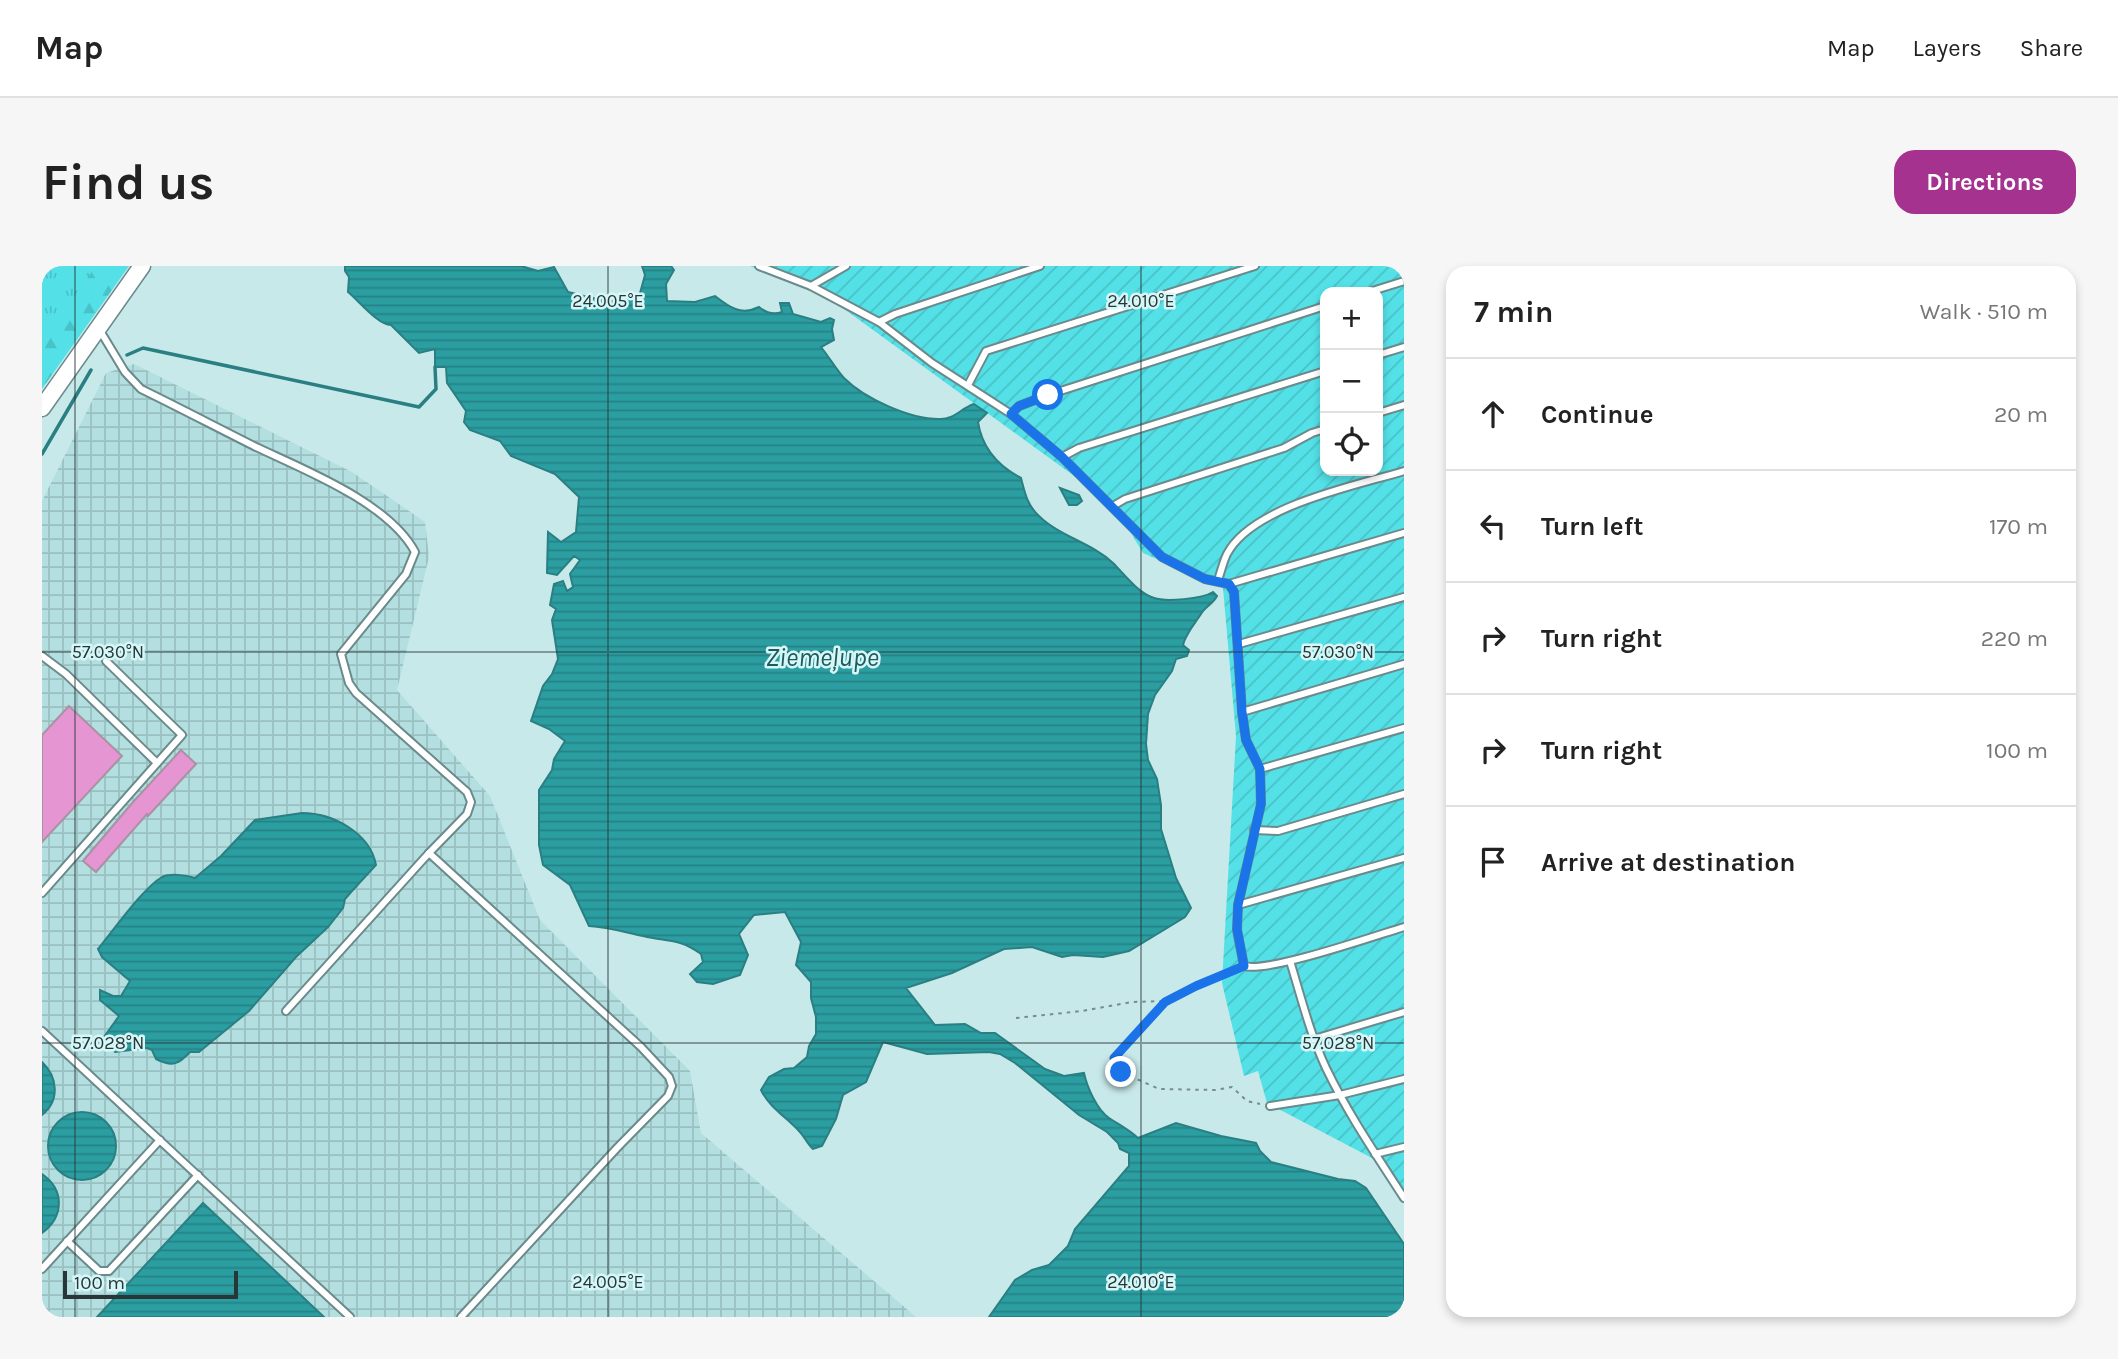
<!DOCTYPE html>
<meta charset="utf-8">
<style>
:root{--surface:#fff;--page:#f6f6f6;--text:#222;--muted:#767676;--line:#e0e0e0;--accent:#a4328e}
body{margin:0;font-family:Karla,sans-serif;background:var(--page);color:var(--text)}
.controls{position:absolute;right:21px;top:21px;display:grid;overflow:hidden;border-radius:14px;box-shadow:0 4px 10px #0003}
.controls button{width:63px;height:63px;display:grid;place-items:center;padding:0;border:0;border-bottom:2px solid var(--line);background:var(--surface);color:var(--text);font:35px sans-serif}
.scale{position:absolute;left:21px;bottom:18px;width:175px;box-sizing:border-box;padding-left:7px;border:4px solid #293637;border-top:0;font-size:19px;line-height:24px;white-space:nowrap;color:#293637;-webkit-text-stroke:5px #d5f7f8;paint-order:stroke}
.stop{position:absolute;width:21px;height:21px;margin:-16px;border:5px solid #1a73e8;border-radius:50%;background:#fff}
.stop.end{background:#1a73e8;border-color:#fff;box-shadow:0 2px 7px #0008}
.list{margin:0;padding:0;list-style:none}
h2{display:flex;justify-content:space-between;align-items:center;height:91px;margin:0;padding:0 28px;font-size:30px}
h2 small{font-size:23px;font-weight:400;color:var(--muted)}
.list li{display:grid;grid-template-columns:46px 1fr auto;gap:21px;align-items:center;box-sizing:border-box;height:112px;padding:0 28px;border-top:2px solid var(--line)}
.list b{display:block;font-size:26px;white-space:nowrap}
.list em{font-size:23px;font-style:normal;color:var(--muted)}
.icon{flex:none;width:38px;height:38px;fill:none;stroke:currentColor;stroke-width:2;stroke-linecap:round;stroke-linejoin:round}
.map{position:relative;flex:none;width:1362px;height:1051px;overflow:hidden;border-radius:21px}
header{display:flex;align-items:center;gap:42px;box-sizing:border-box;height:98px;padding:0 35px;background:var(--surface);border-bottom:2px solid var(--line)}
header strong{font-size:33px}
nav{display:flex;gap:38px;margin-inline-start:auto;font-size:24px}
.intro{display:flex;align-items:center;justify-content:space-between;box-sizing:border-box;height:168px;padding:0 42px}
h1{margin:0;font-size:49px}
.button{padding:18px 32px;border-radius:21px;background:var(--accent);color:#fff;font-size:24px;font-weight:700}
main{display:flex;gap:42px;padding:0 42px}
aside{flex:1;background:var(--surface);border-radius:21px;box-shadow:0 4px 10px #0003}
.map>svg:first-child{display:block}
.industrial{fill:url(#industrial-grid)}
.forest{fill:url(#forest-firs)}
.park{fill:url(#park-tufts)}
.garden{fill:url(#garden-furrows);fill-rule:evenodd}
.water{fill:url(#water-rules);stroke:#2a7f82;stroke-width:2}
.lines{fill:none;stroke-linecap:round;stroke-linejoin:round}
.stream{stroke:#2a7f82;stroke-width:3.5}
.building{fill:#e595d1;stroke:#a992a2;stroke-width:2}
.service-casing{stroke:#6b8a8b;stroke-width:10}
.tertiary-casing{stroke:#6b8a8b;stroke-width:19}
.path{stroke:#768c8d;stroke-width:2;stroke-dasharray:3.5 5;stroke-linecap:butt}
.service{stroke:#fff;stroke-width:6}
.tertiary{stroke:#fff;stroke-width:16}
.route{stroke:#1a73e8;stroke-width:9}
.ticks{fill:none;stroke:#293637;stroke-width:2;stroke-opacity:0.45}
.labels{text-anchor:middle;stroke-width:5;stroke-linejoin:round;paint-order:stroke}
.water-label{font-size:26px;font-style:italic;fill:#1e5b5d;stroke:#d5f7f8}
.ticks-label{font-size:18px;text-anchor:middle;fill:#293637;stroke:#d5f7f8;stroke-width:5;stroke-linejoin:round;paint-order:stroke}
</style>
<header>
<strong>Map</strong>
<nav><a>Map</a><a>Layers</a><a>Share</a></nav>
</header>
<div class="intro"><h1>Find us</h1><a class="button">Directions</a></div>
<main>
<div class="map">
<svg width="1362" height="1051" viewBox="0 0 1362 1051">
<defs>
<pattern id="industrial-grid" width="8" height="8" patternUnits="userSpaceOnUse" patternTransform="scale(1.75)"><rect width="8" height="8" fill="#b3dfe0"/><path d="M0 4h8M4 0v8" fill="none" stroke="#9ac0c1"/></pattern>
<pattern id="forest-firs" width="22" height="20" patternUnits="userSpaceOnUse" patternTransform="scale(1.75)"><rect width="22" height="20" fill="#53e1e7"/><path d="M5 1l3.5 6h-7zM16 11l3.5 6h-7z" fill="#48c2c7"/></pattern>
<pattern id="park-tufts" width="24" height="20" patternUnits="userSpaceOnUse" patternTransform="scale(1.75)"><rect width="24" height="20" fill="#53e1e7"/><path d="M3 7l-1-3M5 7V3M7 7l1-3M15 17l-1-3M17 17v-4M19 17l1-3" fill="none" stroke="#48c2c7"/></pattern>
<pattern id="garden-furrows" width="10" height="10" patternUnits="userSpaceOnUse" patternTransform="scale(1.75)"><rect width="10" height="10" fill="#53e1e7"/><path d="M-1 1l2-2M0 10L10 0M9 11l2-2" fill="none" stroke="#48c2c7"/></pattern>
<pattern id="water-rules" width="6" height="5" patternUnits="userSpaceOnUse" patternTransform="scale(1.75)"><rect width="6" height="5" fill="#2b9ea2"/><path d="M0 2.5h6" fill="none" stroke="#258285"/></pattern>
</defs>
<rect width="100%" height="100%" fill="#c8e9ea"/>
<polygon class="industrial" points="92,98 310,206 383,256 387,291 355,424 448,530 498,654 648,805 659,867 874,1051 0,1051 0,235 64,107"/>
<polygon class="forest" points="0,0 87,0 0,123"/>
<polygon class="park" points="0,0 54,0 0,75"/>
<path class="garden" d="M708,0H1362V937L1347,901L1225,837L1216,805L1202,810L1180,717L1194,470L1181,322L1101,287L1072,239L787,32ZM1283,26H1336V205H1283Z"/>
<g class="water">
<path d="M303,0H479L496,5L512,1L526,26C551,32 576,42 598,27L603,9L600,0H629L632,4L624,18L625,35L653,36L673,30C687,41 699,50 717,41C724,47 731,49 740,46L738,37H747L751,48L779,56L788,52L792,54L790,63L792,74L779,81C787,91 794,103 802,112C823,133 868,153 897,153C912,154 919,142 932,138L945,147L936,156C940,182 956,200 979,212C983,227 985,239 997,250C1017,270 1050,277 1071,297C1083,309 1095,326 1112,332C1124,336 1160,333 1171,326L1175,330C1171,338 1163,341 1159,348C1153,357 1143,369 1141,379L1147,384L1145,390L1134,393L1130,405L1113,429L1106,448L1104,478L1106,494L1115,513L1119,539V563L1134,612L1149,642L1143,651L1087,685L1061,691L1031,689L1020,691L990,681L962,683L910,707L864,722L893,759L923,758L939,767H953L1003,803L1022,810L1042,807C1045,821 1055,844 1067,852C1079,860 1086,863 1096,872L1134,857L1179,870L1214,877L1218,885L1229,896L1296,913L1313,915L1324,922L1362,978V1051H947L973,1014L990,1004L1007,999L1026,980L1033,963L1087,900V887L1078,883L1076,877L1065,866L1037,849L973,797L958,788L947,786L885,788L841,776L824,816L801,829L794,853L780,880L771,883C765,878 763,871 757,865C744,851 727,841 719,824L727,811L742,803L752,802L765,791L767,780L774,768V751L769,732V716L754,699L759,676L743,646L712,649L697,668L706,689L698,709L671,718L655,716L648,708L661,696L659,688C637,672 626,676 601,670C582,666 566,661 547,660L528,619L501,599L497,579V524L510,504L512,493L523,475L507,463L489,455L501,420L510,408L516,393L510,354L514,343L508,339L512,318L521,315L525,325L531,321L528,308L538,294L532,290L515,309L505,307L506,266L519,276L534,266L537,231L513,208L469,190L458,175L428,164L422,156L424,145L405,117L404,101H393V83L377,87L349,59C336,59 317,35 306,26L307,11L303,5Z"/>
<polygon points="1018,222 1037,229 1040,235 1035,239 1027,239"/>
<path d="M260,547C291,547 328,567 334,599L310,625L303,633L301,642L286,661L254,691L207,745L157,786H148C136,799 130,801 114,793L110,784L105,782L73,786L62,771L77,750L58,734V724L71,730H79L88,715L60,691L56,683C71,665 101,622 120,611C128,607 144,609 153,612L179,590L213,554Z"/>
<path d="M0,796C16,811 18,835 0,849Z"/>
<circle cx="40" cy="880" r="34"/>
<path d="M0,908C23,924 22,951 0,967Z"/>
<polygon points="161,937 282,1051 55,1051"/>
</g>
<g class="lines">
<g class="stream">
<polyline points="85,89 101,82 377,141 394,123 393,101"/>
<polyline points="0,188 49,104"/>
</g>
</g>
<g class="building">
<polygon points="27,440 80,490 0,576 0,469"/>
<polygon points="139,484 154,498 106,550 105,548 54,606 41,595 91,536"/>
</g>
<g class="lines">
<defs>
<g id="service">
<path d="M717,0L769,20L837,56L890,97L969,148L1020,191L1120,291L1163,313L1187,318L1192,326L1200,446L1204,474L1218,503L1219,538L1196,639L1195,664L1202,700C1226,707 1332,670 1362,661"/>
<polyline points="769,20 804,0"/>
<polyline points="1327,26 1362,15"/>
<polyline points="837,56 853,48 998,0"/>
<path d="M57,63L83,106L99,123C138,142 176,162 214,181C263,204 347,237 373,286L364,308L299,388L307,417L314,427L425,526L429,536L425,548L387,587L244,745"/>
<polyline points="1336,89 1362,81"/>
<polyline points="926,119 944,85 1213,0"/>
<polyline points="1336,147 1362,139"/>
<polyline points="969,148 977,140 1006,129 1283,40"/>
<polyline points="1020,191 1037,182 1283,105"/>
<polyline points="1071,240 1083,233 1242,182 1270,167 1283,163"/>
<path d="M1176,314C1179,306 1181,296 1185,288C1210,240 1313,220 1362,205"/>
<polyline points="1187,318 1362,267"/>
<polyline points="1197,378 1362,331"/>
<polyline points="0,390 24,408 115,497"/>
<polyline points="1200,446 1362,398"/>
<polyline points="1218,503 1362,462"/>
<polyline points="1212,564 1236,565 1362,528"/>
<polyline points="387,587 599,781 627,811 630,820 626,830 575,882 419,1051"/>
<polyline points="0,627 140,469 64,395"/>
<polyline points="1196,639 1362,592"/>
<path d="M1248,695C1259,731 1268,768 1284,802C1306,848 1335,890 1362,932"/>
<polyline points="0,765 308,1051"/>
<polyline points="1272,773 1362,746"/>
<polyline points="1228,840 1298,829 1362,813"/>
<polyline points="1333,888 1362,881"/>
<polyline points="25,975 57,1005 67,1005 156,909"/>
<polyline points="0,1003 118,874"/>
</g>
<polyline id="tertiary" points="0,142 100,0"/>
</defs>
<use href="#service" class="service-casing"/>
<use href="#tertiary" class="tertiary-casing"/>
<g class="path">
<polyline points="1123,735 1072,792 1079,806 1117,823 1173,824 1190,821 1205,835 1218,838"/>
<polyline points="974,752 1040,745 1090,736 1123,735 1154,720 1195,703"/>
</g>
<use href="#service" class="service"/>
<use href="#tertiary" class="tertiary"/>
</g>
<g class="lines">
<polyline class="route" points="1006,129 977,140 969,148 1020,191 1120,291 1163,313 1187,318 1192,326 1200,446 1204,474 1218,503 1219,538 1196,639 1195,663 1202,700 1154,720 1123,736 1072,792 1079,806"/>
</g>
<path class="ticks" d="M33,0V1051M566,0V1051M1099,0V1051M0,386H1362M0,777H1362"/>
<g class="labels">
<g class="water-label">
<text x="780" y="400">Ziemeļupe</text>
</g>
</g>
<g class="ticks-label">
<text x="566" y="41">24.005°E</text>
<text x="1099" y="41">24.010°E</text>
<text x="66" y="392">57.030°N</text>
<text x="1296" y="392">57.030°N</text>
<text x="66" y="783">57.028°N</text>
<text x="1296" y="783">57.028°N</text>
<text x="566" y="1022">24.005°E</text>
<text x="1099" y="1022">24.010°E</text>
</g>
</svg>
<div class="controls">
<button>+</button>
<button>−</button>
<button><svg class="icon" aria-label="locate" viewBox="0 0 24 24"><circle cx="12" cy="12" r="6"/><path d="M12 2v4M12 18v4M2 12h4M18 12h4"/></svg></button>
</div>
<div class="scale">100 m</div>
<div class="stop" style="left:1006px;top:129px"></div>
<div class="stop end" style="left:1079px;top:806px"></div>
</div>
<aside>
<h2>7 min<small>Walk · 510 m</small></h2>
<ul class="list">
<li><svg class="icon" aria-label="ahead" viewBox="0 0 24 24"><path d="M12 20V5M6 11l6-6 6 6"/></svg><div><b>Continue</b></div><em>20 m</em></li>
<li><svg class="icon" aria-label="left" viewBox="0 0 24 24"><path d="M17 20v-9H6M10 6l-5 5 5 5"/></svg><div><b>Turn left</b></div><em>170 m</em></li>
<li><svg class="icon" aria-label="right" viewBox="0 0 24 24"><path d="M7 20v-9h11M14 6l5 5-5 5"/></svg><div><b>Turn right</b></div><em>220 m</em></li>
<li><svg class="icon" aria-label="right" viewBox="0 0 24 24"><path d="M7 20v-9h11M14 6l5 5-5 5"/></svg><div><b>Turn right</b></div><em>100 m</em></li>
<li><svg class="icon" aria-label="arrive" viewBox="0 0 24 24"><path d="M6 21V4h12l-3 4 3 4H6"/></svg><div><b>Arrive at destination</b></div></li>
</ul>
</aside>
</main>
